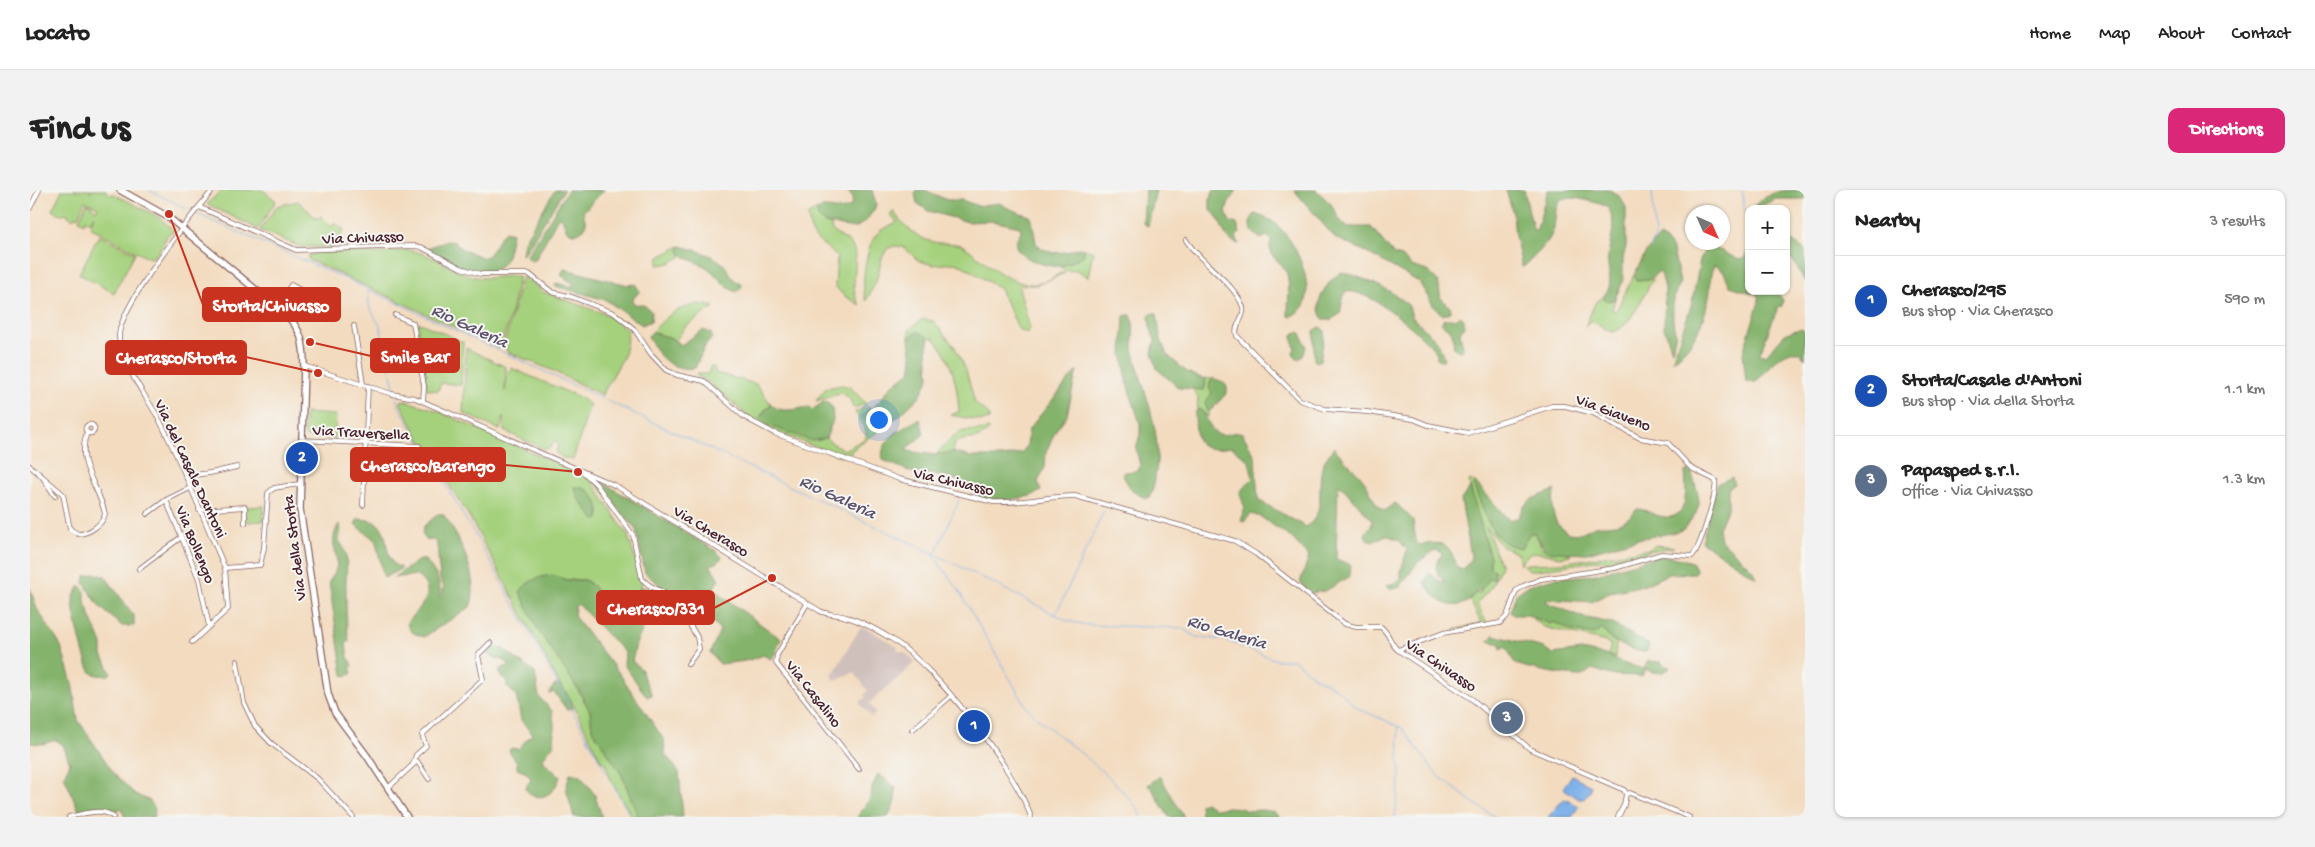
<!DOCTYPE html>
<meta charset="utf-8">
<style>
:root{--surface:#fff;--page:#f2f2f2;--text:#222;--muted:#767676;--line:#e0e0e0;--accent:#db2777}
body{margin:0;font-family:"Gochi Hand",sans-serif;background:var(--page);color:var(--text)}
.controls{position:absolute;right:15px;top:15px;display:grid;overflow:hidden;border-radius:10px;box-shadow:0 1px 4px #0004}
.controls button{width:45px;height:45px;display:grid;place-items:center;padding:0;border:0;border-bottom:1px solid var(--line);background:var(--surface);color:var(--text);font:25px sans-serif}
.compass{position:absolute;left:1655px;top:15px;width:45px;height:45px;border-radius:50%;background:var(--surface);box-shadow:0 1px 4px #0004;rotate:135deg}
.you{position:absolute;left:848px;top:229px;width:18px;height:18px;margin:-12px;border:4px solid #fff;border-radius:50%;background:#1a73e8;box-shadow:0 0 0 8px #1a73e833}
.badge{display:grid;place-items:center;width:32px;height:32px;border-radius:50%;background:var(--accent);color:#fff;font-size:16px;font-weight:700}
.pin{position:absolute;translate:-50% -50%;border:2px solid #fff;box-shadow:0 1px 5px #0006}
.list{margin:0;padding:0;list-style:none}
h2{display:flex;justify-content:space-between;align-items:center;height:65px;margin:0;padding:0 20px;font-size:21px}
h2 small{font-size:16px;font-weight:400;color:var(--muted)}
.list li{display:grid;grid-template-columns:32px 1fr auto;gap:15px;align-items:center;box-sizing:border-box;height:90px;padding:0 20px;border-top:1px solid var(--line)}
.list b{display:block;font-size:19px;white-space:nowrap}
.list p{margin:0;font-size:16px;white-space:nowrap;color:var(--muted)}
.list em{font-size:16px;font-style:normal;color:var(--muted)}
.map{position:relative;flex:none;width:1775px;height:627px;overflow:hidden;border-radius:10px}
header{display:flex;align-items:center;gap:30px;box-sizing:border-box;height:70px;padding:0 25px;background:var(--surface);border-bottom:1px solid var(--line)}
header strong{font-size:24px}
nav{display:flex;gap:28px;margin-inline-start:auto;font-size:18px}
.intro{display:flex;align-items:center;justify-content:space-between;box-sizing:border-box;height:120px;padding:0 30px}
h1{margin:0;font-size:35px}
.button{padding:12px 22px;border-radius:10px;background:var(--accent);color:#fff;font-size:18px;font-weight:700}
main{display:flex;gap:30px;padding:0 30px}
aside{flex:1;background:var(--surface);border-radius:10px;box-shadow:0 1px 4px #0004}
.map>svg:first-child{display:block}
.industrial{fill:#d0c0bc}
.green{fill:#a5d17d;stroke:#787854}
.forest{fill:#84b36c;stroke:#67694c}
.water{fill:#7db0e9;stroke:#64688a}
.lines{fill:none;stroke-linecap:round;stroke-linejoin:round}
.stream{stroke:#7db0e9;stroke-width:1}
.minor-casing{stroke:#85615f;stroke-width:5.5}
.secondary-casing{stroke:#85615f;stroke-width:8}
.minor{stroke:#fff;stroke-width:4}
.secondary{stroke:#fff;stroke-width:5.5}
.labels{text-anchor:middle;stroke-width:4;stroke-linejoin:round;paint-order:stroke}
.street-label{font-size:16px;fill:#4a1f2b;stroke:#f6f6f2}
.water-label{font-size:18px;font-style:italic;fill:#5c526e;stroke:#f6f6f2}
.leader{fill:none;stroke:#c8321e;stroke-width:2}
.callout-dot{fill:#c8321e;stroke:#f6f6f2;stroke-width:2}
.callout{fill:#c8321e;stroke:#c8321e;stroke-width:2}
.callout-label{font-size:18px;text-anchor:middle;font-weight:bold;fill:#fff}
</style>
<header>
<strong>Locato</strong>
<nav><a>Home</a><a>Map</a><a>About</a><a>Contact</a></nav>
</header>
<div class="intro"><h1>Find us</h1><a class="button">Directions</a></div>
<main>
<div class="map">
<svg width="1775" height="627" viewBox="0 0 1775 627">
<rect width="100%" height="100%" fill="#f6f6f2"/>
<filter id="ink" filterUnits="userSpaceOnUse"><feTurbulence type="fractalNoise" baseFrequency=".02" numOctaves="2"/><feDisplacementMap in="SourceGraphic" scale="10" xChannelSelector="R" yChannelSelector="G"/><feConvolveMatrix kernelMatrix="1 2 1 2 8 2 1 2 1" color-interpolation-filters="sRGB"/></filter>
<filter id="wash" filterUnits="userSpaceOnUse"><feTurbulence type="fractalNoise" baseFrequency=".0096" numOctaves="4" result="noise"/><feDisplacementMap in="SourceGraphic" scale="20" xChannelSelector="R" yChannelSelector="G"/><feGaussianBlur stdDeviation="1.12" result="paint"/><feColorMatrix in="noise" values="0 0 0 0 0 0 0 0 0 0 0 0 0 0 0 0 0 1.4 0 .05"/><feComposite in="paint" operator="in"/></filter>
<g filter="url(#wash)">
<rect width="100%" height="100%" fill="#f3dbbf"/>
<polygon class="industrial" points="830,438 836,438 867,456 868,461 874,462 886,472 839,513 846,523 841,527 829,513 836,507 834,505 838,501 824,482 806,491 802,486"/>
<g class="green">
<path d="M32,0H61L60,3L62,0H76L80,5L84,4L129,27L144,41L138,44C133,53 130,63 121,68L114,66L60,37L64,25L60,32L55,30L54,33L49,30L57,13L66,20L68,17L55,11L48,27L45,26L43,29L38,26V24L35,23L32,25L22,20Z"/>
<polygon points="192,0 233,0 246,11 228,39 177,14"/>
<polygon points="268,11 287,29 291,26 300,37 305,33 314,40 303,57 271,57 230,40 247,16"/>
<path d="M791,18L787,22L794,33L802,35L801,39C807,48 820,48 824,60C829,77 818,99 830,115L813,105L805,96L807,67C790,49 780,52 778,25Z"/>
<path d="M863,21C872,34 886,48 903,52C913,54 923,52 934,56C954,70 979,96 1005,94C1016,93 1025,86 1034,81L1035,83L1007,95H991L989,97L1000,139L997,143L989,140L970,99L933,76L924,73L903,75L889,71L873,57L864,56L857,59L852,68L846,92L836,111C830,95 836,51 850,41C855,37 862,37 867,32L860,24Z"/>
<polygon points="69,45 105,63 84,103 49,84"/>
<polygon points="650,56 649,61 652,66 640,73 628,75 629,67"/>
<polygon points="1054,59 1063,62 1058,87 1047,80 1038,81 1028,76 1039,74 1053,65"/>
<path d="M377,60C403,62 421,82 446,87C460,90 475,85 489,86L481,123L471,156L468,157L279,70L278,66L289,62L352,63Z"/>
<path d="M1604,85L1606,90L1623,89C1615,102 1598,143 1581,142L1560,130L1555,137L1565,113L1573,107L1577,111L1585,109L1582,120L1586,121Z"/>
<polygon points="492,87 503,93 513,102 578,125 598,141 594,166 572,205 519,179 477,162 475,151"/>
<path d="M670,114L684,117L655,137L646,150L651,155L641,148L622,142C640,123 644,119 670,114Z"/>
<path d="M892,129L903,131L925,157L936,180L945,213L959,225V229L952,231L920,225L929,222C927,195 923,170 904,148C897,148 892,144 884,143L879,149V140Z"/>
<polygon points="388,132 433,152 431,195 411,193 408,201 397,199 388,146"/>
<polygon points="436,158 476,177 475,201 478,182 481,178 549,207 560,215 543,270 533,268 526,263 528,254 525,251 520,258 514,259 474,241 473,226 470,240 433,223"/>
<path d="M680,177H684L686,183L726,194L741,214L732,223L787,251L796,248L799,251L814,260L835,249C840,239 829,231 825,222L836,217L840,218L836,221L845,238L862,227L870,225L821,261L820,267L810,266L733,237C709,223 692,198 667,186L666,184H678Z"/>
<polygon points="1173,188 1184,189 1180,192 1182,203 1177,220 1179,222 1178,227 1171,220 1167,220 1168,208 1163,199 1174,200 1176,190"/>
<polygon points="812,195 820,197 836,214 823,218 820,209 812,203 786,211 796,198"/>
<path d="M372,210L403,219L544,281L561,290L598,346L612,391L611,397L587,422L582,419L561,394L554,390H537L522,385L534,476L560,521L562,539L592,585L608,627H602C593,611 579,592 576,574L571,571L540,508L530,495L439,326L393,255L370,213Z"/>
<polygon points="275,223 306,225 305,249 277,247 274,244"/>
<path d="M958,238L959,240C947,253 938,246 925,253L923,262L906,265C913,257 922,244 934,241C943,239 950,243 958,238Z"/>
<path d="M1440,290L1446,293L1444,297L1465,345L1505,343L1512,358L1542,364C1522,375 1505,348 1490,375L1488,364L1471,356L1456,337L1471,377L1461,397L1447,413L1456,432V434L1423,440L1451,433L1441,412L1439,411L1444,404L1450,403L1460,378V367L1439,292Z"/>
<polygon points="234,316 233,331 217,332 216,317"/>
<polygon points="1626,355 1644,357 1619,361 1609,366 1587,368 1579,372 1570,370 1508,380 1499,380 1494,375 1497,374 1530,373 1620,359"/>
<path d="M1498,425L1520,434L1523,432C1538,437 1556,449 1571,438L1581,450L1588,452L1586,454L1585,468L1577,465L1580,460V454L1576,452L1514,437Z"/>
</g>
<g class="forest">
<polygon points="525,0 534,0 494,64 492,65 494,51"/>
<polygon points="538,0 574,0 553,22 556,33 554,39 546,44 537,41 532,28 528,27 505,70 502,71 496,67"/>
<path d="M817,0H842L846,15L844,20L835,32L825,38L794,33L788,27L787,22L791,18C803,17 813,24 822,14V7Z"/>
<path d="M886,0H895L917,10H932L948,16L969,13L980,19L1000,26L1002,30L1006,53L1011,58L1023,63L1036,62L1049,58L1054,59V65C1045,70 1038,75 1028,76C1016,77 991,69 986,56C985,51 989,45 991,41L990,37L962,31L938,32L898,21L887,13L885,3Z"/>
<polygon points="1115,0 1126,0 1118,36 1113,33"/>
<path d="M1184,0H1207L1199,12L1196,22L1200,32L1207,34L1210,43L1206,47L1209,54C1190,50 1193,27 1180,20V9Z"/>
<polygon points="1264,0 1286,0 1301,14 1309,29 1317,37 1341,37 1364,65 1372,67 1382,76 1397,81 1408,91 1411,110 1420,116 1421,121 1413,125 1404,117 1389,92 1332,60 1305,48"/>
<path d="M1476,0H1494L1503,39L1506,42L1518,0H1580L1589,6L1596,17V57L1593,68V91L1585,109L1577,111L1573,107C1586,92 1576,83 1578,66C1580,50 1589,30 1576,16C1566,13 1534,1 1528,14C1524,21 1526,33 1523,41C1519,54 1505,65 1496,75L1492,77L1485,46L1483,24Z"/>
<path d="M1775,0V9H1745L1725,19L1724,16C1741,0 1752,0 1775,0Z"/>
<path d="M1225,24C1230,26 1236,28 1240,30C1262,42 1284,90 1275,114C1272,120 1266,123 1261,127L1258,125C1258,112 1260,97 1257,84C1253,69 1236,71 1241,50L1237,46L1231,49C1221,42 1215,35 1225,24Z"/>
<path d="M475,41L482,43C480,51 479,66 473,73C453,97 418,70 397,58L417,51L425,52L433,60L454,68C463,63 467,49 475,41Z"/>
<path d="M1629,47L1633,48L1643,60L1650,93C1643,100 1640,134 1646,143L1642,160L1634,138L1635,98L1631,83L1628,82C1617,93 1619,88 1606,90L1604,85L1616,62Z"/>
<polygon points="1756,47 1775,60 1775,92 1763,70 1756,64"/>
<path d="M650,56C663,59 681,64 691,72C700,78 699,91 711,93L712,97L706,102C691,96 688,84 676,77C666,71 656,70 649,61Z"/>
<path d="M1681,58L1690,60L1709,70L1715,68L1719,61V101H1746L1753,110L1752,116L1748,117L1730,163L1731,165H1736L1755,144L1772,138L1775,142V169L1769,162C1751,159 1738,180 1726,192H1716L1713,163L1729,112L1728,105L1700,96L1694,82L1685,75C1679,81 1681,92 1680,101C1676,126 1665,157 1642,171L1662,113L1670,70L1674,61Z"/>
<polygon points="534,79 598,95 605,94 610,101 602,110 604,114 614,115 622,122 621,131 612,135 576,110 525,96 526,93 543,97 545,95 531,85"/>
<path d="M1311,82C1330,86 1365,101 1378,115C1381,119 1380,125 1384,129C1397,142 1410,150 1414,169L1412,171L1407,168V163C1393,145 1339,97 1315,102L1313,107L1310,124L1300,130H1294C1280,114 1298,91 1311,82Z"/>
<polygon points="1123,123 1127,124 1130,147 1137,165 1157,182 1176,190 1174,200 1149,198 1127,179 1122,163 1125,150 1120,137 1119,126"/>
<path d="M1097,125H1101C1106,137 1101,150 1104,163C1114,205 1134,244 1125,288C1124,296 1123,303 1117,309L1102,301L1092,284L1094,282L1108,281L1110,275L1106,258L1110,245V233L1099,200L1092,164L1094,126Z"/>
<polygon points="1430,126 1434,129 1434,136 1430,142 1433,160 1429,161 1424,158 1422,142 1411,133 1414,129 1424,129"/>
<polygon points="1290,137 1295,141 1290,171 1286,172 1284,170 1284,141"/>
<path d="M673,140L681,143L682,148L675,156L665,178C640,181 628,167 618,146L622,142L641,148L651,155Z"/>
<polygon points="889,142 899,148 897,157 899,188 890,206 870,225 842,239 831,226 849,212 861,196 880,182 882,169 879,149 884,143"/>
<polygon points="1266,142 1271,143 1276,157 1273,166 1269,169 1264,166 1263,161 1265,159 1262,146"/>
<path d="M1047,180L1037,225L1026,240L1016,262L1015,277L1008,292L1011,301L1001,306L973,311L951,308L937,294L916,286L881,282L853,270C848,250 874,237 890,229L894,244L877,258V261L905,265L923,262L941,267H973L992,263L997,255L999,239Z"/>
<polygon points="1184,189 1191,191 1197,196 1197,203 1179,222 1177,220 1175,213 1182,203 1179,198 1180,192"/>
<path d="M795,211L802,217L803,230L796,248L782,251L737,235L729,228L741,214C750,224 766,219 779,217L782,220Z"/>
<path d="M1167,220H1171C1180,229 1179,244 1191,245C1200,245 1201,241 1212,243L1225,266L1228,310L1276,337C1296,324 1287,298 1292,278C1293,271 1300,264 1304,257C1313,270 1327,280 1335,292C1341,302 1344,316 1355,321L1364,313L1367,314L1383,330L1386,351L1389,355C1416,351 1419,353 1428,379H1433L1440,371L1441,366L1431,310L1440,297L1460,367V378L1465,380L1464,389L1458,388C1455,399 1451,399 1443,405C1440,407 1439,412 1435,413C1416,422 1403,405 1394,392L1400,383L1408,390L1416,393L1408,385L1406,376L1412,363L1405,360L1388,372L1369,398H1359L1357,395L1365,393L1371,388V381L1377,360L1369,350L1356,345L1342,352L1336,348L1335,343L1341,337L1342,330L1315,300L1308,295L1306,369L1321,375L1319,387L1295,401L1280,403L1270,392L1279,367L1263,349L1231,327L1221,324L1214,332L1211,331L1215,318L1210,304L1213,298L1223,288L1219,271L1202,257C1167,262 1166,256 1165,223Z"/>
<path d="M1658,280L1662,284L1668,304L1669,314L1666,323L1655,338L1647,342L1607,349L1553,364L1516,361L1505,343H1500L1491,358C1461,355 1454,320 1444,297L1446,293L1479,330L1488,328L1495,315L1502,309L1525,300L1522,316L1524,326L1527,334L1538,343L1549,344L1565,336L1587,334L1597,329L1607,319C1616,319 1621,324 1629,326C1660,334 1656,300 1655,282Z"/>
<polygon points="1702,287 1704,294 1698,299 1698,318 1689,338 1691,350 1724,381 1727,388 1672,352 1687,294"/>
<path d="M567,289L686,361L692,367L687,373L680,375L689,389L684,397L693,407L751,449L745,464L741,469L733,465C719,472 706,472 690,474L680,463L690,440L671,417L635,399L615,383L606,339L563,290Z"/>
<path d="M544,297C562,296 571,314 569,329L565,330L548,308Z"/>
<path d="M408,324H413C429,346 451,390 440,417L394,447C385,444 378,442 377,432C390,416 410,403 386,385L363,388L389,370H395C404,380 413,393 409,406L411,407L414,397L410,389L407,354L404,350H397L392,345L394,336Z"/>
<path d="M328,329C364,330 351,353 362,372C365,376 368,376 372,378L354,388L346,352C340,344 331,341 325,334Z"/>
<path d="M309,334L311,339L309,351C321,365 315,383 316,400C316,417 316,435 319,451L316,453L318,467L323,476L320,477L322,483L317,486L313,485L299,392C301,388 304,385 305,382C312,365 296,356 309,334Z"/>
<path d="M1630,366L1644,367L1662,372L1666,380L1665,383L1638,384L1615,395L1580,402L1562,412L1516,409L1518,413L1552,427L1581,433L1618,454L1619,456L1616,462C1605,462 1591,455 1582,450C1578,448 1576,442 1572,439L1564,445L1542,441L1523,432L1520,434L1498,425H1483L1480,422L1486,404L1499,395L1525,388L1562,385Z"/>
<polygon points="64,384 75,386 104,426 104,436 92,436 70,417 54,393 55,386"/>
<path d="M522,385L537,390H554L561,394L582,419L586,422L611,397C632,400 644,411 655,429L636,434L614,436L606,454L602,471L612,480L613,486L622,505L617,507L594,475L595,463L548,414L545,417L544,426L589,483L634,550L635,564L649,582L653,627H608L592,585L562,539L560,521L548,499L508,440L490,402C498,390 508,387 522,385Z"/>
<path d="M50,396L55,401V413L72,454V465L81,483L79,485C73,486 66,486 61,482C56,479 42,418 43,410C44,405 47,400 50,396Z"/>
<polygon points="0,398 7,419 31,456 42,493 48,530 85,585 105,604 120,611 125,619 124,627 95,627 91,618 85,623 72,618 49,621 34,586 40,573 33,555 26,550 12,554 0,553"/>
<path d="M1463,445L1514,458L1523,464L1551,460L1580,466L1589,472L1614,479L1618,471L1631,472L1635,476L1641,477C1633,485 1624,483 1615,479L1612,486L1581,485L1562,479L1552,486C1543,487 1490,478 1485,473C1481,469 1480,461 1475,456L1471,459L1470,454L1459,451Z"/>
<path d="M463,457L473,459L505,483L509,507L522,521L524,533V554L513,568L515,573L530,587C524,604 510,615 495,599L501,589L497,583L487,579V572L479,561L481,558L488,559L502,544L491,530L486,505L477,497V492L470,484V479L478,476L479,473L457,464Z"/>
<polygon points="524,495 530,495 540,508 542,519 537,520 524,502 519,504"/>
<polygon points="540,583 550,585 565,605 572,627 544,627 536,598"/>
<path d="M848,584L865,597C867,609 864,616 858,627H827L841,607L842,598Z"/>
<polygon points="1130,586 1154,627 1139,627 1122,599 1118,595"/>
<polygon points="1175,612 1185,619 1198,617 1210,618 1219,621 1232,620 1244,622 1250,627 1171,627 1170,614"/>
</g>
<g class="water">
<polygon points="1542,585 1561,596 1560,601 1554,609 1549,609 1533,598"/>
<polygon points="1534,609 1549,616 1542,627 1518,627"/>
</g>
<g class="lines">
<g class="stream">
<polyline points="119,0 167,24 314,88 905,364 1038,431 1058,435 1151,438 1166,447 1195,450 1246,470 1264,470 1286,488 1306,498 1327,518 1372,538 1406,584 1441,611 1465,627"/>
<polyline points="1712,0 1715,25"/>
<polyline points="1620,59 1625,46 1622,0"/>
<polyline points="338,100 339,116 350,136 368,215 446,346 601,627"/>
<polyline points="905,364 929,310"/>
<path d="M903,365L928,399L997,518L1005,526C1035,552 1095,593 1112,627"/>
<polyline points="1026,424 1074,321"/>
<polyline points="1365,627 1370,584 1368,536"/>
</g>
</g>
</g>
<g filter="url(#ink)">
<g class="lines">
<defs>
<g id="minor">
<path d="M183,0C162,24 90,116 89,145C88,172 119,209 131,233C155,280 174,330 195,378L230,375L234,358L238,303L244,298L269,294"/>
<path d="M169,17L266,60L384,56L391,57L431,78L450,84H499L522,102L542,107L584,123L604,139L621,164L636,180L647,185L674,191L714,227L744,243L869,289L963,312C991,314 1017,306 1045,306L1205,351L1226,364L1315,434L1326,437H1351C1360,444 1360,454 1368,460L1442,509L1500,559L1594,600L1596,604L1600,603L1659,627"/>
<polyline points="0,18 9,0"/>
<path d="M1156,50C1170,73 1204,92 1213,117C1216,127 1203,135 1207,146L1270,210L1295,219L1337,222L1383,229L1398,235L1438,243L1522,216H1535L1563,223L1610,248L1638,253L1661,278L1685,290C1688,301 1670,359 1662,366L1631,364L1585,378L1511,389L1493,396L1486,401L1477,426L1470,433L1413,443L1368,460"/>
<polyline points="247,117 261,95 283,107"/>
<polyline points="365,125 383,133 394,196 393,211"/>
<polyline points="324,136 333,194"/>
<path d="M274,176L362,204L385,208L586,296L790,421C798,425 807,424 816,427C831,431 847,440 860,448C905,475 984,578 1001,627"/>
<circle cx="60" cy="239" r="4.5"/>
<polyline points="272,250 389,256"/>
<path d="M0,276L33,304L40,339L48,344C59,344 73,334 75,324C69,295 45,274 57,242"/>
<polyline points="553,282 566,294 603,345 612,389 619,395 638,405 647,413 667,447 669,459 658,474"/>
<polyline points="155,286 180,283 207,277"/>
<polyline points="13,288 25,306"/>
<polyline points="136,310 169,389 179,436"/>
<polyline points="333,315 338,196"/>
<polyline points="169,320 215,317 215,333"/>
<polyline points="117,324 136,310 160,298"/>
<polyline points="109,379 150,348"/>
<polyline points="777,414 747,465 746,473 829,579"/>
<polyline points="162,452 198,419 195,378"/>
<polyline points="207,471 214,513 225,536 241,553 288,589 323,627"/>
<polyline points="882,540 921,506"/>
<polyline points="383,574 386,565 396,556 392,545 394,543 453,489 448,465 460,453"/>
<polyline points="358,598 387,571 399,589"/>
<path d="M39,627C51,624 74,617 83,627"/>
<polyline points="1588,627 1594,615 1596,604"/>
</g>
<path id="secondary" d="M90,0L138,27L254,123C272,139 274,153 274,176L270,319L298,504L305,523L337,566L377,627"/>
</defs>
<use href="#minor" class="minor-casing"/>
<use href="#secondary" class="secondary-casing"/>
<use href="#minor" class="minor"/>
<use href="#secondary" class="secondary"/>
</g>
</g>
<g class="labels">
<g class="street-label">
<text transform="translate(333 46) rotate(-2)" y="6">Via Chivasso</text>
<text transform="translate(1584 221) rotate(21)" y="6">Via Giaveno</text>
<text transform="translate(331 241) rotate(3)" y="6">Via Traversella</text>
<text transform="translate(162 278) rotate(65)" y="6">Via del Casale Dantoni</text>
<text transform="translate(924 290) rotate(13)" y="6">Via Chivasso</text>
<text transform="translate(682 340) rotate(31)" y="6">Via Cherasco</text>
<text transform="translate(167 354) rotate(68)" y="6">Via Bollengo</text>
<text transform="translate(263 358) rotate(-97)" y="6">Via della Storta</text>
<text transform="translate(1412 474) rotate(34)" y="6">Via Chivasso</text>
<text transform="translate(785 503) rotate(52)" y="6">Via Casalino</text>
</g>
<g class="water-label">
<text transform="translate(440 135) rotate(25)" y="6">Rio Galeria</text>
<text transform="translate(808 306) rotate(25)" y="6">Rio Galeria</text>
<text transform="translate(1197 441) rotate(17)" y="6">Rio Galeria</text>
</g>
</g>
<path class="leader" d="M139 24L173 115M280 152L341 166M288 183L216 167M548 282L475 275M742 388L684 418"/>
<g class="callout-dot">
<circle cx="139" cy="24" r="5"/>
<circle cx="280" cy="152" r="5"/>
<circle cx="288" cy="183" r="5"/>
<circle cx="548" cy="282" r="5"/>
<circle cx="742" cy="388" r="5"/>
</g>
<g class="callout">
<rect x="173" y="98" width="137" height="33" rx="5"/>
<rect x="341" y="149" width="88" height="33" rx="5"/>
<rect x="76" y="151" width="140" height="33" rx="5"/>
<rect x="321" y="258" width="154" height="33" rx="5"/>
<rect x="567" y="401" width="117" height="33" rx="5"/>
</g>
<g class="callout-label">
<text x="241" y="121">Storta/Chivasso</text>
<text x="385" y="172">Smile Bar</text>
<text x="146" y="173">Cherasco/Storta</text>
<text x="398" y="281">Cherasco/Barengo</text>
<text x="626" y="424">Cherasco/331</text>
</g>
</svg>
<div class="controls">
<button>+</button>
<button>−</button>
</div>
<svg class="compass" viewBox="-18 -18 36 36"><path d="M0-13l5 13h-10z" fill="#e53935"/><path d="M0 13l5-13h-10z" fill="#767676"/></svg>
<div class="you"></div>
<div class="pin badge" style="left:944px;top:536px;background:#1a4fb4">1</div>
<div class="pin badge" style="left:272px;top:268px;background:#1a4fb4">2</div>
<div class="pin badge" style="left:1477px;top:528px;background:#5c6f8a">3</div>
</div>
<aside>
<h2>Nearby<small>3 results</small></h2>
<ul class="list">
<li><span class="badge" style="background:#1a4fb4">1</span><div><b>Cherasco/295</b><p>Bus stop · Via Cherasco</p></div><em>590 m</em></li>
<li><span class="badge" style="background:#1a4fb4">2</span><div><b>Storta/Casale d'Antoni</b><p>Bus stop · Via della Storta</p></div><em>1.1 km</em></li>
<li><span class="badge" style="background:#5c6f8a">3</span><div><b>Papasped s.r.l.</b><p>Office · Via Chivasso</p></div><em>1.3 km</em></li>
</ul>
</aside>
</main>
